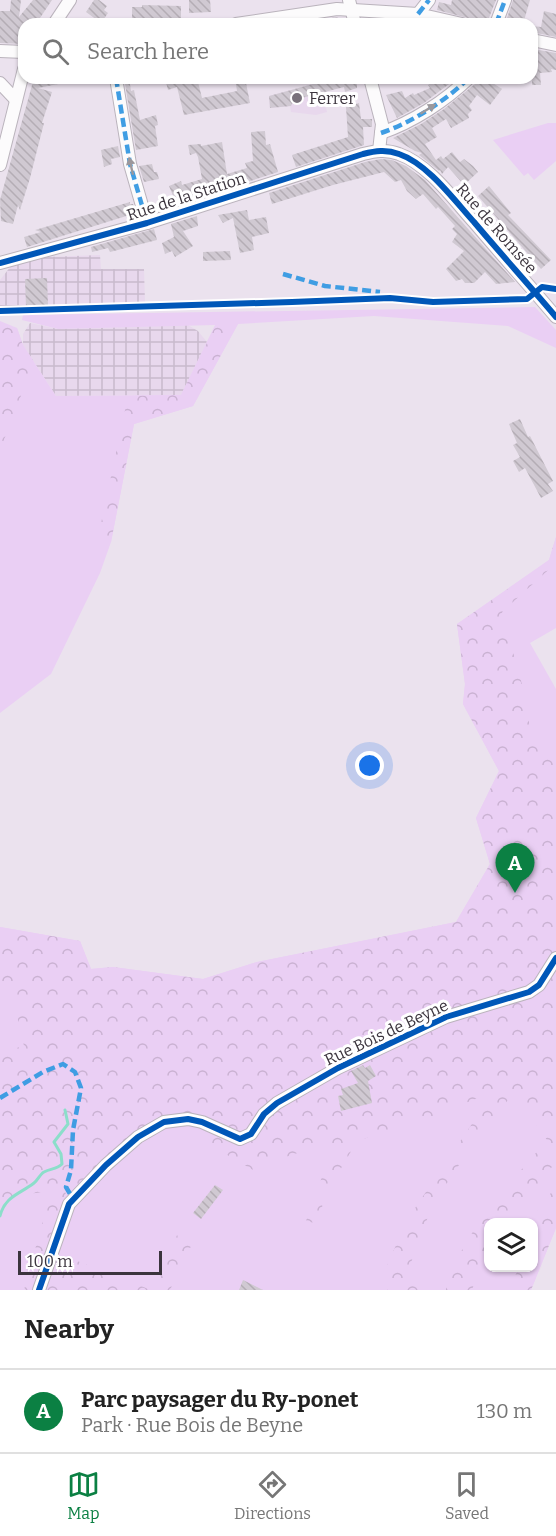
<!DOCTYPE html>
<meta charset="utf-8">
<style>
:root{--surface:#fff;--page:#f2f2f2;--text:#222;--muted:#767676;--line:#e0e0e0;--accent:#0b8043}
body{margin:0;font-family:Bitter,serif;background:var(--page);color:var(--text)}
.controls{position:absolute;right:18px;bottom:18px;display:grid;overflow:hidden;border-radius:12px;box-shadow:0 2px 4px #0004}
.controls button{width:54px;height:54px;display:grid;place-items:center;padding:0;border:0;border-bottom:2px solid var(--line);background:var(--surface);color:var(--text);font:30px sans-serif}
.scale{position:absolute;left:18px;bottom:15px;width:144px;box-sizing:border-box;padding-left:6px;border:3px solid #3b343d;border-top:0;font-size:16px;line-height:21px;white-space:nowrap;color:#3b343d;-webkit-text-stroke:4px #fff;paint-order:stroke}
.you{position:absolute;left:370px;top:766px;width:21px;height:21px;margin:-15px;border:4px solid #fff;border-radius:50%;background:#1a73e8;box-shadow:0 0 0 9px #1a73e833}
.badge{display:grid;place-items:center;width:39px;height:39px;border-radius:50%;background:var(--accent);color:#fff;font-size:20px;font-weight:700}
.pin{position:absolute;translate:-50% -50px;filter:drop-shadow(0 2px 3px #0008)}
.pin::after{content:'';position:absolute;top:32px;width:21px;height:18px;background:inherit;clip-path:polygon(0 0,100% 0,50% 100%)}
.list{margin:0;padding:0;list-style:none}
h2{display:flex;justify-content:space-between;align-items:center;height:78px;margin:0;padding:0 24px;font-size:26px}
h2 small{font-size:20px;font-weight:400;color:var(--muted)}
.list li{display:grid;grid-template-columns:39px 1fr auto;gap:18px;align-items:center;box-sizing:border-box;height:84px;padding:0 24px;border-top:2px solid var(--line)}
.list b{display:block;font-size:22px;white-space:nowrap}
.list p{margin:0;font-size:20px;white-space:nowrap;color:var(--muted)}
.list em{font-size:20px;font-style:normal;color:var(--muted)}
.icon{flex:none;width:33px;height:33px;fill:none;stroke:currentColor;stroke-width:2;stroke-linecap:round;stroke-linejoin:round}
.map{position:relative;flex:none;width:556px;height:1290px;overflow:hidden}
.search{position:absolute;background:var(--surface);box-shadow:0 2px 4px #0004;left:18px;right:18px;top:18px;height:66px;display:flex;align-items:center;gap:15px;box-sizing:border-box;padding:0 21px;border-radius:18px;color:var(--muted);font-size:22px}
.sheet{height:162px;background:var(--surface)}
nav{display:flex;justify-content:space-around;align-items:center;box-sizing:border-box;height:84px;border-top:2px solid var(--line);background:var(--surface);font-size:16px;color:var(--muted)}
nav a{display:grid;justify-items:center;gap:3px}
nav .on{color:var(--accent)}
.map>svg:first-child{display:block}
.built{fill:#e8d8ed}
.industrial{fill:url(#industrial-grid)}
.green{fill:#eacff4;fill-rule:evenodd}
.forest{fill:url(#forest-crowns)}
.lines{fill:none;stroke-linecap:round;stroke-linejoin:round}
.stream{stroke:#8cdeca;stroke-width:3}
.building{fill:url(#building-back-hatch)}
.minor-casing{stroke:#bab3bc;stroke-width:14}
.minor{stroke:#fcfbfc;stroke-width:12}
.quiet{stroke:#3f9de3;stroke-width:4.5;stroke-dasharray:9 4.5;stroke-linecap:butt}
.cycleway-casing{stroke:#fff;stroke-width:10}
.cycleway{stroke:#0057b8;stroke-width:6}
.oneway{fill:#9c989c}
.poi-dot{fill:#79717b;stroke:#fff;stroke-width:2}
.labels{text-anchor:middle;stroke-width:6;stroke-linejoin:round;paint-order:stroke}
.poi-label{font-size:16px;fill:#3b343d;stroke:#fff;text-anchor:start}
.street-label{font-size:16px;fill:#3b343d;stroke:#fff}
</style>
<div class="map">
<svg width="556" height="1290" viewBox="0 0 556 1290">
<defs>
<pattern id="industrial-grid" width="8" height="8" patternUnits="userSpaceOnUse" patternTransform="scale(1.5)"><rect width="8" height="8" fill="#e8d8ed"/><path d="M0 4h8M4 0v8" fill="none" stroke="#c8bacc"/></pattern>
<pattern id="forest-crowns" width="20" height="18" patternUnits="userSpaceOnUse" patternTransform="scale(1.5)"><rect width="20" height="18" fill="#eacff4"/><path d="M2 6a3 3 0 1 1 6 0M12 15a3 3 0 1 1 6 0" fill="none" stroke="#cab2d2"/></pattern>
<pattern id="building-back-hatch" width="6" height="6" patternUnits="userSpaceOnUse" patternTransform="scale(1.5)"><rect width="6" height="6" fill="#d0c9d2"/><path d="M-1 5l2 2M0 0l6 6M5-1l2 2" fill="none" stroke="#b4adb5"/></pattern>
</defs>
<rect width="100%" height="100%" fill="#ebe2ee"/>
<polygon class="built" points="335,78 322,93 327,99 322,104 326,108 327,112 316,115 291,112 290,106 270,108 269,96"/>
<g class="industrial">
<polygon points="100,255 101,269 144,269 145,302 39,308 0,307 0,280 11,266 47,257"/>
<polygon points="30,323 58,329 188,325 198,331 207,342 181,395 56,396 23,345 23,334"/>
</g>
<g class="green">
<polygon points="548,123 556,123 556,161 534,180 528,173 524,176 493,140"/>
<polygon points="535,307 556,330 556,348 508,326 374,316 238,324 193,406 134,424 111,542 100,573 51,674 0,713 0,321 17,328 23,345 56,396 181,395 215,325 58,329 22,320 23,315"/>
<path d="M556,537V628L530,643L556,689V1228L531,1290H0V927L80,941L91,969L113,967L203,979L257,962L456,922L490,864L476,818L499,771L463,704L465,684L457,624L549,560ZM488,1222H534V1268H488Z"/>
</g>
<g class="forest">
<polygon points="238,324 193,406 134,424 111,542 99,533 128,396 181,395 216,325"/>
<polygon points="0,326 17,328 23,345 34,362 0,450"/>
<polygon points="556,537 556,563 502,612 526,699 530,730 539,741 556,745 556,1162 507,1222 488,1222 488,1245 472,1290 446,1290 446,1277 484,1213 547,1140 514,1093 482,1130 432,1206 409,1268 414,1279 431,1290 387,1290 392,1283 386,1268 407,1220 486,1103 483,1096 433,1116 357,1141 322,1201 323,1225 306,1221 332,1149 292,1154 258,1173 205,1142 192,1113 155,1119 78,1188 64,1190 71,1203 40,1290 24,1290 51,1191 12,1196 0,1224 0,1052 24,1046 13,998 0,987 0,927 80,941 91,969 113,967 203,979 257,962 456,922 490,864 476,818 499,771 463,704 465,684 457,624 549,560"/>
<polygon points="556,1186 556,1228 531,1290 508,1290 519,1268 534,1268 534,1216"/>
<polygon points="179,1231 193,1242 170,1290 44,1290 57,1253 151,1290"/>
</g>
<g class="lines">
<path class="stream" d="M0,1216C5,1196 20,1194 34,1183C38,1180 40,1174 44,1172C51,1168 56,1170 62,1164L61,1154L54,1142L68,1124L65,1110"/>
</g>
<g class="building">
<polygon points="11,0 21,0 19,17 33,0 52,0 36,24 24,24 24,44 0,43 0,11 10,11"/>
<polygon points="94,0 99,0 107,6 104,10 108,13 101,23 86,12"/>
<polygon points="189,0 210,0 211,12 189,13"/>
<polygon points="452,0 496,0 487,23 437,10 439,2 451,5"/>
<polygon points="513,0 530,0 523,24 505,24"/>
<polygon points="142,5 181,6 181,18 150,18 150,23 132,23 132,7 142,7"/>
<polygon points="544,11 556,14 556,37 532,32 532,26 541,27"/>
<polygon points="337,17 346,24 315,24 314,21"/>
<polygon points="533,49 556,53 556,70 551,69 552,72 540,73 541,85 532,85"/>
<polygon points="34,78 68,78 68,82 38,88 52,92 42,123 44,123 30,178 20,210 18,205 13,224 1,221 0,200"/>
<polygon points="124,78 129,78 131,91 134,90 140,120 156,115 158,125 155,126 158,146 136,150"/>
<polygon points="165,78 197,78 202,98 237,91 235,78 245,78 250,103 184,115 177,87 168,90"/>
<polygon points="335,78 357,78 357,88 345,92 344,87 294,100 291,106 270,108 269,96"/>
<polygon points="443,78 457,78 424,103 397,118 386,95 402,91 405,98 413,93 414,95 430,88 428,85 434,81 436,83"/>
<polygon points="477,78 485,78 502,89 490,105 477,95 469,106 472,110 468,114 469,118 451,128 446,119 432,128 437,137 425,144 436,160 441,156 443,159 452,152 460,162 464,159 473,166 478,172 464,185 448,167 442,174 440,170 439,171 419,155 422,153 415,151 393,138 421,124 444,109 475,84"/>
<polygon points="359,103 361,119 372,119 372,127 363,127 364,145 296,167 292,155 348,137 346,107"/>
<polygon points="265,131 266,145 270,144 278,172 235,186 232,185 210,189 210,192 176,203 169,186 181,181 182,185 202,179 198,157 196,153 190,155 188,145 201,144 201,146 222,142 227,174 247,168 245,163 253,161 251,132"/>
<polygon points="118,146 120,157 111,159 112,164 104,167 101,150"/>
<polygon points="381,159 392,160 406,166 425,180 515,282 496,284 485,272 474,283 465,283 462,279 456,281 446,269 464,251 452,242 457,234 452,229 455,226 438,207 436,209 423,194 416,199 407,191 401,180 395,182 384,172 333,185 272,204 269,193 365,162"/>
<polygon points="152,164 154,172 157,172 159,179 144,182 139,166"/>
<polygon points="489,186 511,213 508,215 551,260 541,269 478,196"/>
<polygon points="130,202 130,204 133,204 136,213 27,247 24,237 41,232 35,230"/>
<polygon points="247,210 249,220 266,217 269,233 252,237 254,250 240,253 233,218 223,223 218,215"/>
<polygon points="197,216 198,226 183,231 193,246 175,257 172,251 165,254 162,243 174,237 171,224"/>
<polygon points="154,229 157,240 110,252 108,248 92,252 91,247"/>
<polygon points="230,251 231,260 203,261 203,252"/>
<polygon points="47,278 48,306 26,307 25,279"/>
<polygon points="520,419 528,437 530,436 553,481 548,484 553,491 541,498 525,468 519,472 513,461 520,457 513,445 517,443 509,424"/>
<polygon points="363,1065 365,1068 370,1065 376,1076 368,1081 372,1103 341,1111 338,1096 343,1095 341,1089 358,1083 351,1071"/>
<polygon points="215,1185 223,1190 201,1219 193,1213"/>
<polygon points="243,1280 263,1290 239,1290"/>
</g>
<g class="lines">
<defs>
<g id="minor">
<polyline points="349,0 355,24"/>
<polyline points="418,14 429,0"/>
<polyline points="54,24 70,0"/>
<polyline points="236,24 337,9 418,14 462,24"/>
<polyline points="496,24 505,0"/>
<polyline points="532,40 556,45"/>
<polyline points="0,51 24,52"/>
<polyline points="116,78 130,164 147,223"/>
<polyline points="370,78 382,124 379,151"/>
<polyline points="0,83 16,100"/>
<path d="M381,133C413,122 445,101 469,78"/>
<polyline points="0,165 24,69"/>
<path d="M0,263L147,223L363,154C375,151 386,149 399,154C428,164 454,200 474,222C501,254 529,285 556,317"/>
<polyline points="39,1290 69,1204 106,1165 138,1137 164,1122 188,1119 202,1122 240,1139 251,1134 264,1114 277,1103 338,1068 446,1017 529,992 539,985 556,958"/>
</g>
</defs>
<use href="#minor" class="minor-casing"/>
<use href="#minor" class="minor"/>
<g class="quiet">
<polyline points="418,14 429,0"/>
<polyline points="496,24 505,0"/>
<polyline points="116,78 130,164 147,223"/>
<path d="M381,133C413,122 445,101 469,78"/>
<polyline points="283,274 325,286 380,292"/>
<polyline points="0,1098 43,1072 63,1064 75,1072 81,1088 73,1130 71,1170 66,1187 73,1199"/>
</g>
<defs>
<g id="cycleway">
<path d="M0,263L147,223L363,154C375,151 386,149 399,154C428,164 454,200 474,222C501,254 529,285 556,317"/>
<polyline points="0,311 292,302 390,298 433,302 527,299 542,287 556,289"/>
<polyline points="39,1290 69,1204 106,1165 138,1137 164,1122 188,1119 202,1122 240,1139 251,1134 264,1114 277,1103 338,1068 446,1017 529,992 539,985 556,958"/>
</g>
</defs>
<use href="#cycleway" class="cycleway-casing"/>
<use href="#cycleway" class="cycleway"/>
</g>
<defs><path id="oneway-solid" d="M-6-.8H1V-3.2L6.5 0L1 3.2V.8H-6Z" transform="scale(1.5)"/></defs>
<g class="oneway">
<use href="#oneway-solid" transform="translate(428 109) rotate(-32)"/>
<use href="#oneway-solid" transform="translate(131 166) rotate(-103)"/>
</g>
<circle class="poi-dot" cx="297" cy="98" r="6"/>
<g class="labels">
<g class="poi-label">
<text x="309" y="104">Ferrer</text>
</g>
<g class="street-label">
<text transform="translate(186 196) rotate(-18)" y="6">Rue de la Station</text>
<text transform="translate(497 228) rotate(49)" y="6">Rue de Romsée</text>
<text transform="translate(386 1032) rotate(-25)" y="6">Rue Bois de Beyne</text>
</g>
</g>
</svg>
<div class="controls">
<button><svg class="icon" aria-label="layers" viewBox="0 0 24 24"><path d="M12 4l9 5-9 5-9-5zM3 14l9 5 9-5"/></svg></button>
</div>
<div class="scale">100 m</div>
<div class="you"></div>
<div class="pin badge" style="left:515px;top:893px">A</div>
<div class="search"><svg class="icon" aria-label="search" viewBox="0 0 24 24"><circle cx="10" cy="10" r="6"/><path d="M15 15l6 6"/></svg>Search here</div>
</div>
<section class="sheet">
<h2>Nearby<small></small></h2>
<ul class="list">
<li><span class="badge">A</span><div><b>Parc paysager du Ry-ponet</b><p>Park · Rue Bois de Beyne</p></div><em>130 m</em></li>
</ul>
</section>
<nav>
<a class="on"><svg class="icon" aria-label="map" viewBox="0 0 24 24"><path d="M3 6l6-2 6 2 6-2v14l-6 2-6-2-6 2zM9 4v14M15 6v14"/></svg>Map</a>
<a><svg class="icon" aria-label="directions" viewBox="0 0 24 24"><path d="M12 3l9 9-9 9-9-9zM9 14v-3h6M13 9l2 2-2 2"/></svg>Directions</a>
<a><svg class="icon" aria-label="saved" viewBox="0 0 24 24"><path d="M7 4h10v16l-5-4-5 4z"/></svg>Saved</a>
</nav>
